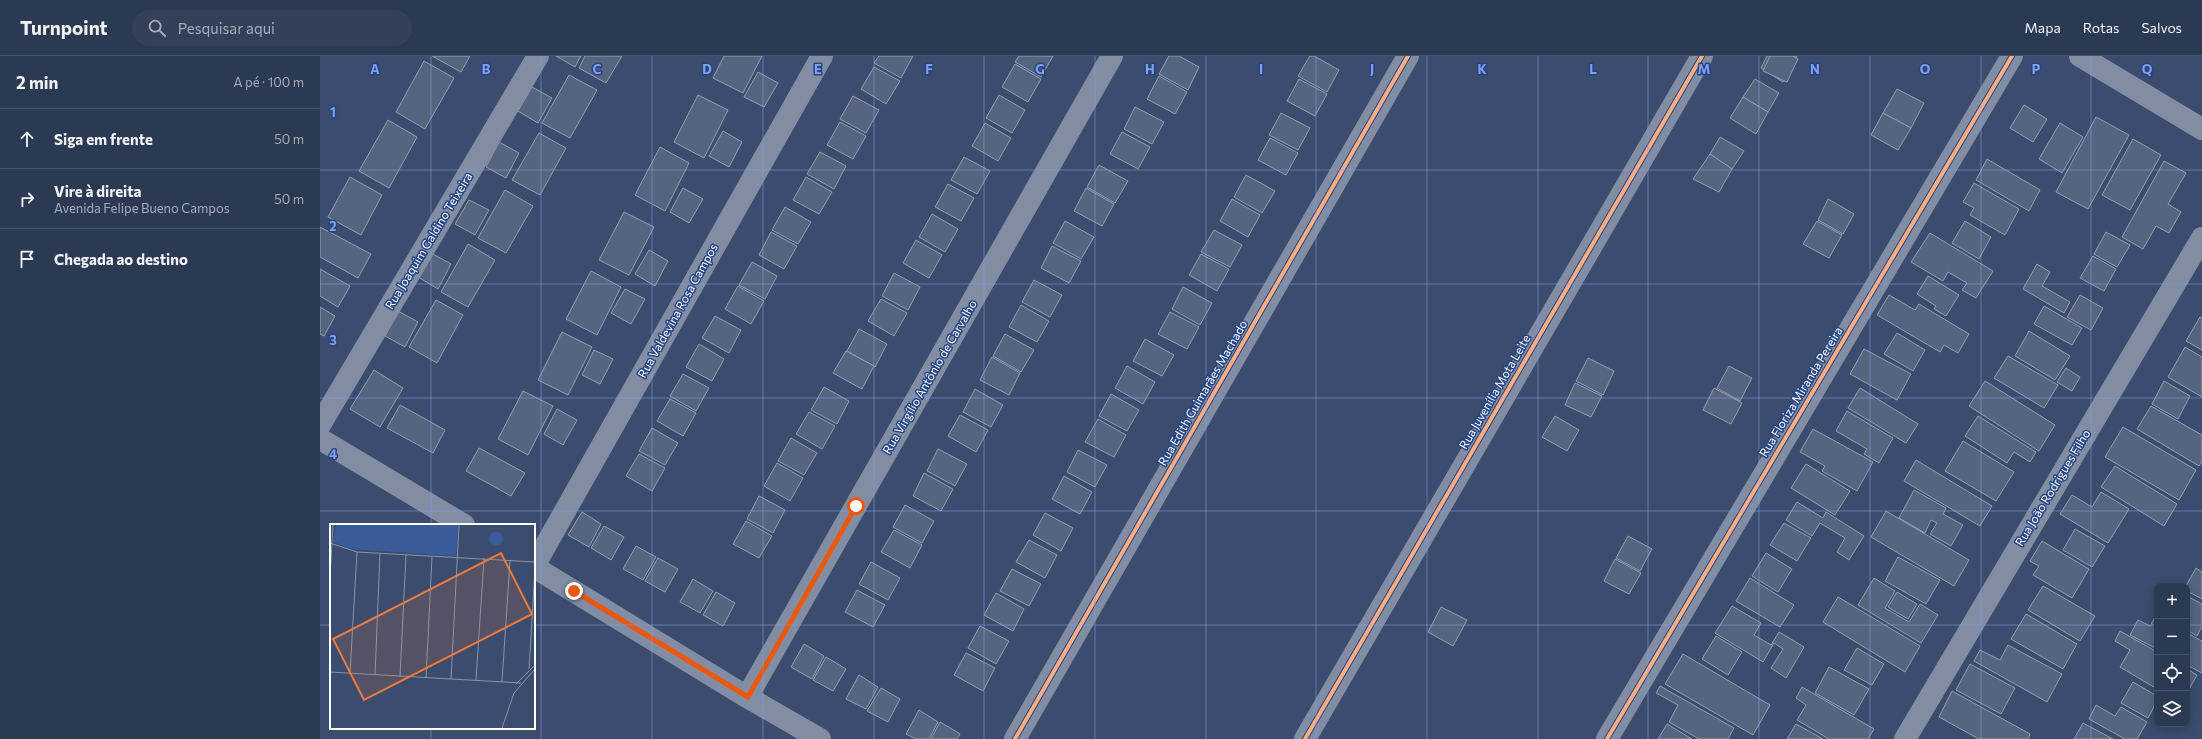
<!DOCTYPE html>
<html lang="pt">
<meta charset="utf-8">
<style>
:root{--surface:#2c3952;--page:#344059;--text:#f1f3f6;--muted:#a6acb8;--line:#485369}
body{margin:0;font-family:Commissioner,sans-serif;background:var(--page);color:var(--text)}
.controls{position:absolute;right:12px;bottom:12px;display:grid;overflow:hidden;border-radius:8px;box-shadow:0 2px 10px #0003}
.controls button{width:36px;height:36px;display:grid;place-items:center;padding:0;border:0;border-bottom:1px solid var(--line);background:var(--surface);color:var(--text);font:20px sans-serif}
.stop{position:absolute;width:12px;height:12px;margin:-9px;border:3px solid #ea580c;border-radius:50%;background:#fff}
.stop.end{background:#ea580c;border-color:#fff;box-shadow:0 1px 4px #0008}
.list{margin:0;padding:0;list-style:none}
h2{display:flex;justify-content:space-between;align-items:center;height:52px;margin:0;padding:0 16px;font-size:17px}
h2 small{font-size:13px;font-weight:400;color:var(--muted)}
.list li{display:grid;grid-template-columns:26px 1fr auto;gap:12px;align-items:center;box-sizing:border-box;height:60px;padding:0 16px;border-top:1px solid var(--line)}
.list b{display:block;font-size:15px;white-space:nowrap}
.list p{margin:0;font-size:13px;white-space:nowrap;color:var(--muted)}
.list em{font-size:13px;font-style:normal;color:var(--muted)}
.icon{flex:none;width:22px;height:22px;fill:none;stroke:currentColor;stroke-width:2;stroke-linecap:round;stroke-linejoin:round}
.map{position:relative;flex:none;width:1882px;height:683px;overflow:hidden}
header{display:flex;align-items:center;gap:24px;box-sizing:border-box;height:56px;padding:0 20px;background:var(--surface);border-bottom:1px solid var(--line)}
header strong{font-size:19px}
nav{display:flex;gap:22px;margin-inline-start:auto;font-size:14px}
.search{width:280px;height:36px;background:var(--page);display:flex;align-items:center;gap:10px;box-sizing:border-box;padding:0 14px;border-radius:22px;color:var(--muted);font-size:15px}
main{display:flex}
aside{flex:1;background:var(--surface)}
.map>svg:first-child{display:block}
.building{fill:#56647f;stroke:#959eb2}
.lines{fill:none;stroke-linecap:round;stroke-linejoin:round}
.minor{stroke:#828da4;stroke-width:22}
.cycleway-casing{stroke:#254584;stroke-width:6}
.cycleway{stroke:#ffac80;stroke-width:4}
.route{stroke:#ea580c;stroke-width:5}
.grid{fill:none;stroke:#839eea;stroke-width:1;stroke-opacity:0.55}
.labels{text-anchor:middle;stroke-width:3;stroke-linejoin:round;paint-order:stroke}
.street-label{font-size:12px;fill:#fff;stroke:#254584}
.inset-road{fill:none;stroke:#8994a8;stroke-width:1}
.view{fill:#ed7a3d;fill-opacity:0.15;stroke:#ed7a3d;stroke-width:2}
.inset-edge{fill:none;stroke:#fff;stroke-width:2}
.grid-label{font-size:13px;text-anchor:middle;font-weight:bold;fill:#839eea;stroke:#254584;stroke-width:3;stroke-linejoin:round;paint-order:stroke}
</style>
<header>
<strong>Turnpoint</strong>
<div class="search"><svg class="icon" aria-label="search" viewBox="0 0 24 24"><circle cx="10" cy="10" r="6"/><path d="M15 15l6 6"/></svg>Pesquisar aqui</div>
<nav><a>Mapa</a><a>Rotas</a><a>Salvos</a></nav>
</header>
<main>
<aside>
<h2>2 min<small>A pé · 100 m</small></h2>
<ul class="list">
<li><svg class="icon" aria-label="ahead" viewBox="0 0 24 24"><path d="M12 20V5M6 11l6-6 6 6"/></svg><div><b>Siga em frente</b></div><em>50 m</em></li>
<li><svg class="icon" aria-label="right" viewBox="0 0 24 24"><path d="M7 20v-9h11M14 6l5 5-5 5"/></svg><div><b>Vire à direita</b><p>Avenida Felipe Bueno Campos</p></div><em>50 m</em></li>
<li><svg class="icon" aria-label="arrive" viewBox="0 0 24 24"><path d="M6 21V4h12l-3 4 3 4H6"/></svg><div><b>Chegada ao destino</b></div></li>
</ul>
</aside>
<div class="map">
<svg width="1882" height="683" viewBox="0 0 1882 683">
<rect width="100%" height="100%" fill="#3b4c6e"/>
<g class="building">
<polygon points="112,0 150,0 141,16"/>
<polygon points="236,0 261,0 255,11"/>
<polygon points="265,0 302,0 286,27 259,12"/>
<polygon points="404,0 442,0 423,37 393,22"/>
<polygon points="559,0 593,0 581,22 554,7"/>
<polygon points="699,0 733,0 721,21 695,6"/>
<polygon points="849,0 859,0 879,11 868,34 839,18"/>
<polygon points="990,0 994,0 1019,14 1007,36 978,20"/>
<polygon points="1447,0 1477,0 1463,26 1441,12"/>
<polygon points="1450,0 1473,0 1478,3 1467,26 1443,15"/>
<polygon points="104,5 134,22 105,73 76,56"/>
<polygon points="695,8 721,23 708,46 682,31"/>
<polygon points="554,11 580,25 566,48 541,33"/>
<polygon points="438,16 458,27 444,51 424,41"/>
<polygon points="249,19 277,34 250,82 222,67"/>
<polygon points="839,20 867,36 855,58 827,43"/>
<polygon points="979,23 1007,38 995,60 967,45"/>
<polygon points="1435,23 1459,37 1448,56 1423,41"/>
<polygon points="212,31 232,42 218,67 198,55"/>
<polygon points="1577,33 1604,47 1591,72 1563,57"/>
<polygon points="378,39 408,54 384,102 354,86"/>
<polygon points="679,39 705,54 692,77 666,62"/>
<polygon points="533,40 559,54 546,77 520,63"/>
<polygon points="1423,41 1448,56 1436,78 1410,62"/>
<polygon points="1704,49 1727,63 1713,86 1690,72"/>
<polygon points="815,51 844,66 832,88 804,73"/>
<polygon points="961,57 990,72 978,94 949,79"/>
<polygon points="1563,57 1591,72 1578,94 1551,79"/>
<polygon points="1776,61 1809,79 1768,153 1736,136"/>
<polygon points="68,64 97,81 69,132 39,115"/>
<polygon points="520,66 546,80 533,103 507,89"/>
<polygon points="665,67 691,82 678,105 652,90"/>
<polygon points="1740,67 1763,81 1742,117 1719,103"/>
<polygon points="403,75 422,86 409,111 389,100"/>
<polygon points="802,76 830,91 818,113 790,98"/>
<polygon points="219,77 246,92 220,139 192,124"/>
<polygon points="1400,81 1424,95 1412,113 1390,98"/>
<polygon points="950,82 978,97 966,119 938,104"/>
<polygon points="1813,83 1841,99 1810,154 1782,139"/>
<polygon points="179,86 199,97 186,122 166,111"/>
<polygon points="340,91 369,107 345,155 315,139"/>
<polygon points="500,96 526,110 514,133 487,118"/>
<polygon points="1390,98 1412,113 1399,136 1373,123"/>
<polygon points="644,101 670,115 657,138 631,124"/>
<polygon points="1667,103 1720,134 1709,155 1656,124"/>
<polygon points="1844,105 1866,117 1848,148 1861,156 1849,177 1836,170 1823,193 1802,181"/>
<polygon points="779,109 808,125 795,147 767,131"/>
<polygon points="926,119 955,135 942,157 914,141"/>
<polygon points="30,121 62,139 41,179 8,161"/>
<polygon points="486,121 512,136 499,158 473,144"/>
<polygon points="1654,127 1699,153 1685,179 1650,159 1654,152 1643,146"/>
<polygon points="628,128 654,142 641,165 615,151"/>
<polygon points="363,132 383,143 369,167 350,156"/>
<polygon points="766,132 794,148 782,170 754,155"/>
<polygon points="185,134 213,150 186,197 158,182"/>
<polygon points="912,143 940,159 928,181 900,165"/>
<polygon points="1508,143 1534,158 1523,178 1498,164"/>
<polygon points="149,144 169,154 155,179 135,168"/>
<polygon points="465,151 491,166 478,188 452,174"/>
<polygon points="304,156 334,171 309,219 279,204"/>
<polygon points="612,158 638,173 625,196 599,181"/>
<polygon points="745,165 774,181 761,203 733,187"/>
<polygon points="1497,165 1522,179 1509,202 1483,188"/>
<polygon points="1645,165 1671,181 1659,203 1632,187"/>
<polygon points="0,171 51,198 38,222 0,201"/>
<polygon points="894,174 922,189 910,211 881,196"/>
<polygon points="451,176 477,190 464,213 439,199"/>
<polygon points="1786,176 1810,189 1797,211 1774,198"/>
<polygon points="1610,177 1673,215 1656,242 1642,234 1647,227 1628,216 1623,225 1591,206"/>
<polygon points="596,184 622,199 609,222 583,207"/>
<polygon points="148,188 175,204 148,251 121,236"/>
<polygon points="732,190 761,205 749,227 721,212"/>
<polygon points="329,194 348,205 335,230 315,218"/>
<polygon points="111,197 131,208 118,233 98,221"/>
<polygon points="881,198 909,213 897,235 869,219"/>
<polygon points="1773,200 1796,213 1784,235 1760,222"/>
<polygon points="432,206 457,220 445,243 419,229"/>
<polygon points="1717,208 1730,216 1722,230 1750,246 1744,257 1703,233"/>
<polygon points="0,213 30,230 18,251 0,240"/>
<polygon points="271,215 301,231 277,279 246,263"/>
<polygon points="574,217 600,231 588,254 562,240"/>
<polygon points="1608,220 1639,239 1626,260 1614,253 1616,250 1597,238"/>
<polygon points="714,224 742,239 730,261 702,246"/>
<polygon points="418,230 444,245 431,268 405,253"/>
<polygon points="863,231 892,247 880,269 852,253"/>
<polygon points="305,233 325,243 311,268 291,257"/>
<polygon points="1569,239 1595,254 1599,248 1649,278 1638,297 1624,289 1620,296 1557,259"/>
<polygon points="1760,239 1783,252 1771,274 1747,261"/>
<polygon points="561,243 587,257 574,280 548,265"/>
<polygon points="116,244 143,259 117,307 89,291"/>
<polygon points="701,249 729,265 717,286 689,271"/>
<polygon points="1724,250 1762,272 1752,289 1714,268"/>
<polygon points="0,251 15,260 4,280 0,278"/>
<polygon points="78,255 98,266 85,291 65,280"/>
<polygon points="850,256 879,271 867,293 838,278"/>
<polygon points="395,260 421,274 409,297 382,282"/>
<polygon points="1880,261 1882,262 1882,294 1866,285"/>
<polygon points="539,273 567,288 555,311 527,295"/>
<polygon points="1709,275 1750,300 1735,324 1695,300"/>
<polygon points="242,276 272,291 248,339 218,324"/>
<polygon points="1577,277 1605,294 1593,315 1564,298"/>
<polygon points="685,278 714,294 701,316 673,300"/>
<polygon points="825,283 854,299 842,320 813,305"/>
<polygon points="379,288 404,303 392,325 366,311"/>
<polygon points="1865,291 1882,301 1882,341 1848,321"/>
<polygon points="1544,293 1591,318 1577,344 1530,318"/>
<polygon points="274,294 293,303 280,328 262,319"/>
<polygon points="526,295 554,310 542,333 513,317"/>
<polygon points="1688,300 1738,329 1724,352 1674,322"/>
<polygon points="672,301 700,317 689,339 660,324"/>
<polygon points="1268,302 1294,315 1283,339 1256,325"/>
<polygon points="807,310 835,326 823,348 795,332"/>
<polygon points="1409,310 1432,322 1420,345 1397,332"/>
<polygon points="1746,312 1760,321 1752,335 1737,326"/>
<polygon points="54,314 83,332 60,371 30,353"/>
<polygon points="363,318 389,332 376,355 350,340"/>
<polygon points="1665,325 1735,369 1719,395 1649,350"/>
<polygon points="1844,325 1870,340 1858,363 1832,348"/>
<polygon points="1255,327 1282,340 1271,361 1245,349"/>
<polygon points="504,331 529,345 517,368 491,354"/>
<polygon points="1394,332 1422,347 1411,368 1383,354"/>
<polygon points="1540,332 1598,368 1586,387 1528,352"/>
<polygon points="655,333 683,349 671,371 643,356"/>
<polygon points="203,335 233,350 208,399 178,383"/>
<polygon points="791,338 819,354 807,375 779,360"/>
<polygon points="350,343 376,357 363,380 337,365"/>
<polygon points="80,349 125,374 113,397 67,372"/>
<polygon points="1831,350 1882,379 1882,405 1879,410 1817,373"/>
<polygon points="237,353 257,364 243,389 224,378"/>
<polygon points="1527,355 1573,382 1559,407 1544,398 1547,393 1516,375"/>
<polygon points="489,356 515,370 502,393 476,378"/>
<polygon points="640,359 668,374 656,396 628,380"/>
<polygon points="1235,360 1259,374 1247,395 1222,381"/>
<polygon points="1658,360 1716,396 1710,406 1694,396 1687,407 1645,380"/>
<polygon points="778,363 806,379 794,401 765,386"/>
<polygon points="1803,371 1876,414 1859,444 1785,401"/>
<polygon points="332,372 358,387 345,409 319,395"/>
<polygon points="1493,373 1553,406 1537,435 1502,415 1505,410 1480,396"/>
<polygon points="471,382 497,397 484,419 458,405"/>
<polygon points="1643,385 1694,416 1676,445 1625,415"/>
<polygon points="159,392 205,417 191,440 146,415"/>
<polygon points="618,393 647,408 635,430 607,415"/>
<polygon points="758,394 787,409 775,431 747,416"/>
<polygon points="319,398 345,412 332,435 306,420"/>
<polygon points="1596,404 1672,450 1660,470 1584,425"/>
<polygon points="457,407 483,422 470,445 444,430"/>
<polygon points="1486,408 1530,435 1515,459 1471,432"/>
<polygon points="1795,410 1857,448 1844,470 1781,431"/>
<polygon points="604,417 633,433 621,455 593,440"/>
<polygon points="744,420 772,436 760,458 732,443"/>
<polygon points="1594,434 1626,452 1623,458 1643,469 1631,490 1610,478 1617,467 1611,464 1605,477 1579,462"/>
<polygon points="1781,436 1809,453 1788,487 1740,458 1752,439 1772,451"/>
<polygon points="439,440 465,454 453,477 427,463"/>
<polygon points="1477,446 1503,462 1506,456 1544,480 1529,504 1517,496 1525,482 1500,467 1492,480 1466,464"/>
<polygon points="585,449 614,465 602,487 573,471"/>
<polygon points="1566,455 1649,504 1634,530 1551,481"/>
<polygon points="262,456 281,468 269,491 248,479"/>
<polygon points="725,457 753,472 741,495 713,479"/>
<polygon points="426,465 452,480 439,502 413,488"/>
<polygon points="1464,467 1491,482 1477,505 1450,489"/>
<polygon points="284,470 304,481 291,504 271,492"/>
<polygon points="1755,473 1785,490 1772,511 1743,494"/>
<polygon points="574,474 602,489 590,512 561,496"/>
<polygon points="1308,480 1332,493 1320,515 1296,502"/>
<polygon points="709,484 737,499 725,522 696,506"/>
<polygon points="1722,485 1769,513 1752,542 1713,519 1719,510 1710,505"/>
<polygon points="316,490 336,501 323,524 303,513"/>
<polygon points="1446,497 1472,513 1458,536 1432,520"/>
<polygon points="1578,501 1620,524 1606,548 1565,525"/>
<polygon points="338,502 358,513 345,536 325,525"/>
<polygon points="1295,503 1321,517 1309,538 1284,525"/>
<polygon points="551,506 580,522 568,544 539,528"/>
<polygon points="1876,512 1882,516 1882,543 1867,535 1866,530"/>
<polygon points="692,513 721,528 709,550 680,535"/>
<polygon points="1430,522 1474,549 1460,571 1416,545"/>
<polygon points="1554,522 1575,535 1565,552 1589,566 1600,548 1618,559 1601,587 1538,549"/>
<polygon points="373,523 393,535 380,557 360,546"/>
<polygon points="1723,530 1775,560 1760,585 1708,554"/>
<polygon points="537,534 565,549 553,571 525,556"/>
<polygon points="396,536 415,547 403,570 383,559"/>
<polygon points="1577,536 1597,548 1588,563 1568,551"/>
<polygon points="676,537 704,553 693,575 664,559"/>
<polygon points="1867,540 1882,548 1882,570 1877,580 1867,574"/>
<polygon points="1518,541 1600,590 1585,616 1503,566"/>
<polygon points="1412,550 1441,567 1434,579 1451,589 1459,576 1484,591 1466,622 1451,612 1463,593 1454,587 1443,606 1395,577"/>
<polygon points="1121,551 1147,564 1133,590 1108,576"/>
<polygon points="1706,558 1757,588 1743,613 1691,583"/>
<polygon points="1836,560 1837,560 1837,593 1810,579 1818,564 1830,570"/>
<polygon points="660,570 689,585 676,608 648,592"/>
<polygon points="1800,575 1837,596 1837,633 1800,611 1810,594 1795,585"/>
<polygon points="1867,577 1882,585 1882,617 1867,609"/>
<polygon points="1396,580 1422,596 1408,619 1382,603"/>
<polygon points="484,588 504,600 492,623 471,611"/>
<polygon points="1688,589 1742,618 1727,646 1654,605 1660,594 1680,604"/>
<polygon points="1537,592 1564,608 1552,629 1524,614"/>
<polygon points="646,597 675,612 663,635 634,619"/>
<polygon points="1363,598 1450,649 1433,679 1345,628"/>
<polygon points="506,601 526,613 513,635 493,624"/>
<polygon points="1650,608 1695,632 1681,658 1636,634"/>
<polygon points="1509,611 1549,633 1534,659 1495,637"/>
<polygon points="1867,613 1877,619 1867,637"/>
<polygon points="539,619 558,631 546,653 526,643"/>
<polygon points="1813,626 1837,640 1837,645 1828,662 1801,647"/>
<polygon points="1340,630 1414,672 1408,683 1379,683 1349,666 1358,649 1336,637"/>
<polygon points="1482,631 1554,673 1548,683 1509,683 1477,664 1486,649 1476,642"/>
<polygon points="561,632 580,643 568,666 547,655"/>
<polygon points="1632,635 1710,678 1708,683 1659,683 1619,661"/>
<polygon points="1776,649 1795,660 1801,651 1827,666 1817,683 1805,683 1769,663"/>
<polygon points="599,654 618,666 609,683 596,683 586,678"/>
<polygon points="620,666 640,678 637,683 611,683"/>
<polygon points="1763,667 1793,683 1754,683"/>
<polygon points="1347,668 1372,683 1338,683"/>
<polygon points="1476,668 1503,683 1467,683"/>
</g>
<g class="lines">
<g class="minor">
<polyline points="1760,0 1882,73"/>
<polyline points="0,369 218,0"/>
<polyline points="0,383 144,469"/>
<polyline points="214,510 502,0"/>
<polyline points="214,511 427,641 500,683"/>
<polyline points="427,641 792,0"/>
<polyline points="695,683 1088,0"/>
<polyline points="985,683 1382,0"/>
<polyline points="1287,683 1692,0"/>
<polyline points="1585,683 1882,182"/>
</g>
<defs>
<g id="cycleway">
<polyline points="695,683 1088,0"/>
<polyline points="985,683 1382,0"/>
<polyline points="1287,683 1692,0"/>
</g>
</defs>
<use href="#cycleway" class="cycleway-casing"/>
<use href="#cycleway" class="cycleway"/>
</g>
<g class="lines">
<polyline class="route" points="254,535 428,641 536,450"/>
</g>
<path class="grid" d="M111,0V469M221,0V683M332,0V683M443,0V683M554,0V683M664,0V683M775,0V683M886,0V683M996,0V683M1107,0V683M1218,0V683M1328,0V683M1439,0V683M1550,0V683M1661,0V683M1771,0V683M0,114H1882M0,228H1882M0,342H1882M0,455H1882M0,569H11M214,569H1837M1867,569H1882M111,672V683"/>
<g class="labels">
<g class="street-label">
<text transform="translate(109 185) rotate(-59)" y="4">Rua Joaquim Galdino Teixeira</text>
<text transform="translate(358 255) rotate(-61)" y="4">Rua Valdevina Rosa Campos</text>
<text transform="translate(610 321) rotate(-60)" y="4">Rua Virgílio Antônio de Carvalho</text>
<text transform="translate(1175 336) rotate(-60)" y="4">Rua Juvenília Mota Leite</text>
<text transform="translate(1481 336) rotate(-59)" y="4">Rua Floriza Miranda Pereira</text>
<text transform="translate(883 337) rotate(-60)" y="4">Rua Edith Guimarães Machado</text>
<text transform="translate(1733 432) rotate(-59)" y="4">Rua João Rodrigues Filho</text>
</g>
</g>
<g transform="translate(10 468)">
<rect width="205" height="205" fill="#3b4c6e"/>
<path d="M6,1H128L126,32L21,25L3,18ZM159 15a7 7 0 1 1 14 0a7 7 0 1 1-14 0Z" fill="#3a5c9a"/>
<path class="inset-road" d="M0,19L27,28L205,38M0,52L3,1M199,145L205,46M0,148L191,159M20,149L27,28M45,151L50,29M70,153L76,31M96,154L102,33M121,155L129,1M146,156L154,34M172,158L180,36M186,160L205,141M172,204L184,169L205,145"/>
<path class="view" d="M171,29L202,90L34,176L3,115Z"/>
<rect width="205" height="205" class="inset-edge"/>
</g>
<g class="grid-label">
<text x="55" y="18">A</text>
<text x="166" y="18">B</text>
<text x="277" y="18">C</text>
<text x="387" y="18">D</text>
<text x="498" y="18">E</text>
<text x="609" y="18">F</text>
<text x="720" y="18">G</text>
<text x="830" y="18">H</text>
<text x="941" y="18">I</text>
<text x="1052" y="18">J</text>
<text x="1162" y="18">K</text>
<text x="1273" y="18">L</text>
<text x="1384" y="18">M</text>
<text x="1495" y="18">N</text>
<text x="1605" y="18">O</text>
<text x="1716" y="18">P</text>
<text x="1827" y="18">Q</text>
<text x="13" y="61">1</text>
<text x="13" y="175">2</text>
<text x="13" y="289">3</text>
<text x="13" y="403">4</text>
</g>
</svg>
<div class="controls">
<button>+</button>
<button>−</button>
<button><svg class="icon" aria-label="locate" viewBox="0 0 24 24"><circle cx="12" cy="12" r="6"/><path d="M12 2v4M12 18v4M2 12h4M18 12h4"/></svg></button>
<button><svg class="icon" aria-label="layers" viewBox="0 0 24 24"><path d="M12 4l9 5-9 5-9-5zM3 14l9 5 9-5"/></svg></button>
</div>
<div class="stop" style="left:536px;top:450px"></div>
<div class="stop end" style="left:254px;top:535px"></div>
</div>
</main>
